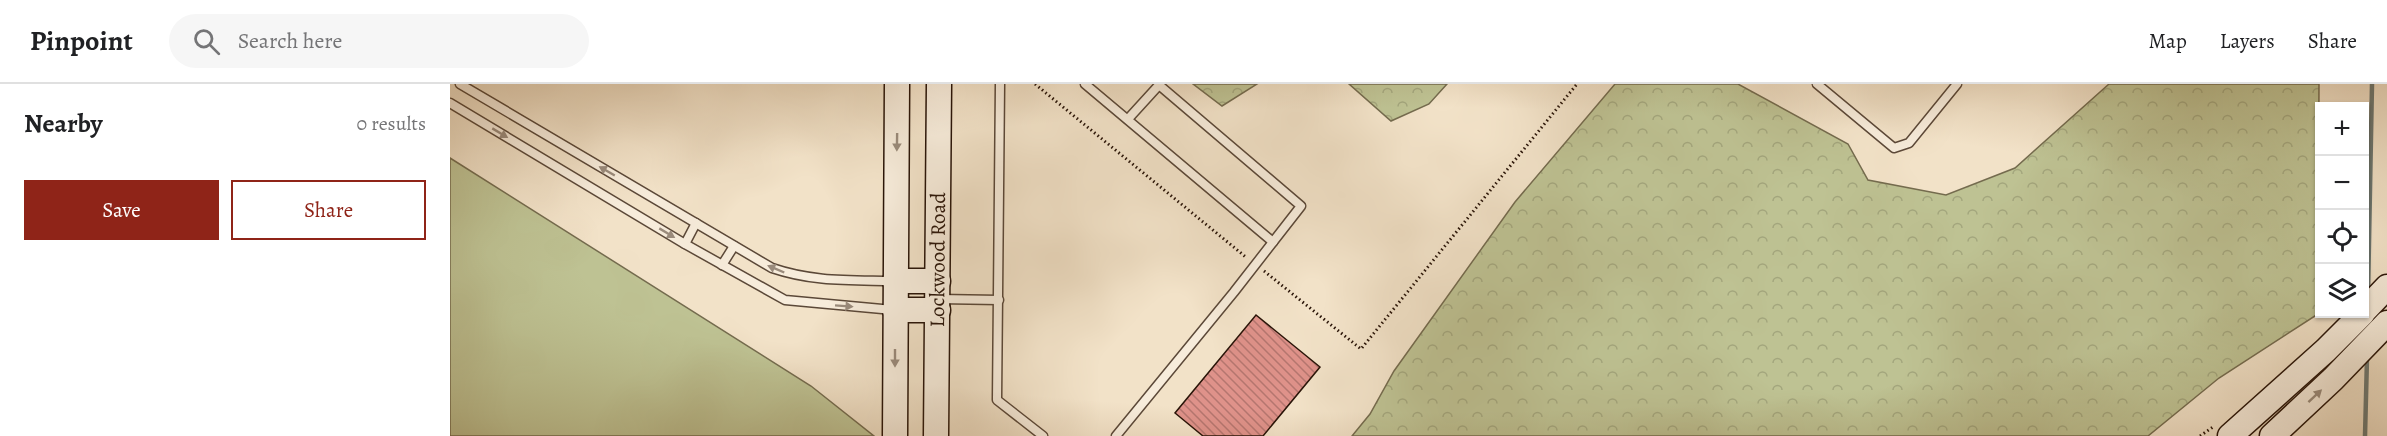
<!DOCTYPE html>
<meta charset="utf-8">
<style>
:root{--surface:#fff;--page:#f6f6f6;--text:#202124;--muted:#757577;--line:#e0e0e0;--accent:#8f2418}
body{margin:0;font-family:Alegreya,serif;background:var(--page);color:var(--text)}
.controls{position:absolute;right:18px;top:18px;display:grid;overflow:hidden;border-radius:0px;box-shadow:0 2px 4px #0004}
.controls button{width:54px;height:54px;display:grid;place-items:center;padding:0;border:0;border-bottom:2px solid var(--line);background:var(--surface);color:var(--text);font:30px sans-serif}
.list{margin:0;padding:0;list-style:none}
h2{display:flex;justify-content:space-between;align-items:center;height:78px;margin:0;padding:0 24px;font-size:26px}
h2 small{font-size:20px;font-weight:400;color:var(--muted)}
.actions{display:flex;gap:12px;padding:18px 24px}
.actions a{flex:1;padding:14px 0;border:2px solid var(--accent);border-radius:0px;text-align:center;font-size:21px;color:var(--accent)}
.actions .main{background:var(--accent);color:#fff}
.icon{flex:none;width:33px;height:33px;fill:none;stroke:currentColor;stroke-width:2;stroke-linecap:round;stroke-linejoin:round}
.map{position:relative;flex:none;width:1937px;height:352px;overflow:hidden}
header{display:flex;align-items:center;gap:36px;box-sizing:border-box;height:84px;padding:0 30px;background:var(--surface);border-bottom:2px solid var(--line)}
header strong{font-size:28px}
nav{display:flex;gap:33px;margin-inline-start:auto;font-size:21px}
.search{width:420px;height:54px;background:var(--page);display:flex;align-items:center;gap:15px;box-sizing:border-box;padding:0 21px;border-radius:33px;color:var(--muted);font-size:22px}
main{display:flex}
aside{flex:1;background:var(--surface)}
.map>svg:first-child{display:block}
.grass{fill:#bec293;stroke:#746b4e;stroke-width:1.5}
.forest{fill:url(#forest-crowns);stroke:#746b4e;stroke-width:1.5}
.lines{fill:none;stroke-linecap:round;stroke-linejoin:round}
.stream{stroke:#6e7973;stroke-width:4.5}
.building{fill:url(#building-back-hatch);stroke:#291408;stroke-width:1.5}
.service-casing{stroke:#5b4838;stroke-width:11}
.secondary-casing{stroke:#291408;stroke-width:27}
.path{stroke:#291408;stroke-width:3;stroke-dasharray:1.5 3;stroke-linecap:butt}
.service{stroke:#f7ecdb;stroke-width:8}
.secondary{stroke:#f7ecdb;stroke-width:24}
.oneway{fill:#9a8b7c}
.labels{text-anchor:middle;stroke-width:4.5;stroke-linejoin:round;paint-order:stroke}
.street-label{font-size:21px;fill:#291408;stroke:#f7ecdb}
</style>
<header>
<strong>Pinpoint</strong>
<div class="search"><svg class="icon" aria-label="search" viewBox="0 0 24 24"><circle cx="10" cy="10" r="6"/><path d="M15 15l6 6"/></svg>Search here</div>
<nav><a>Map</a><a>Layers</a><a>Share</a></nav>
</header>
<main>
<aside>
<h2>Nearby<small>0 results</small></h2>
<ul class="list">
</ul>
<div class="actions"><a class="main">Save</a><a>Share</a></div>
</aside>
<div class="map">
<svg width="1937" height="352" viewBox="0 0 1937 352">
<defs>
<pattern id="forest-crowns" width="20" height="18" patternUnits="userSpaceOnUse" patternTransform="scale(1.5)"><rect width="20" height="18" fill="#bec293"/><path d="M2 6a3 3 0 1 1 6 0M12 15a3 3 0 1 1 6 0" fill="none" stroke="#a3a67d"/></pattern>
<pattern id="building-back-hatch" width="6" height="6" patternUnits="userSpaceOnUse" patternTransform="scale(1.5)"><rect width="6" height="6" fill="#df928a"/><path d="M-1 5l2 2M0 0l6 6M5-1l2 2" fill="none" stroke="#b5766f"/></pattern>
</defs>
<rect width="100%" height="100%" fill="#f2e2c8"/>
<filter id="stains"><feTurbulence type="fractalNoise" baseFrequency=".00333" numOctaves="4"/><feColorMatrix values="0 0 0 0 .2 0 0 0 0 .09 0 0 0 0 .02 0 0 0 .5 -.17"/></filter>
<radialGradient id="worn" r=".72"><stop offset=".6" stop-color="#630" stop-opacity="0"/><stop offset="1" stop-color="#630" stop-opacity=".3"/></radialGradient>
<polygon class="grass" points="0,74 361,302 424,352 0,352"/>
<g class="forest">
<polygon points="743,0 807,0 772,22"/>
<polygon points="899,0 997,0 979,20 941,37"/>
<polygon points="1165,0 1288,0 1398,60 1418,96 1496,111 1565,84 1659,0 1869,0 1868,230 1769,294 1698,352 902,352 920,330 944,287 1065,118"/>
</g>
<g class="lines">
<g class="stream">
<polyline points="1918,211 1922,0"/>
<polyline points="1915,352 1917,274"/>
</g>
</g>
<polygon class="building" points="806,231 870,283 813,352 753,352 725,329"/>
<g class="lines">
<defs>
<g id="service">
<path d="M10,0L322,184C363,198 399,196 442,197"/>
<polyline points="550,0 547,316 593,352"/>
<polyline points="635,0 823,158"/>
<polyline points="1367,0 1444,64 1459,59 1507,0"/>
<polyline points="0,19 235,160 335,216 443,226"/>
<polyline points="235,160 246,139"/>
<polyline points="272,181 284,162"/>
<polyline points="489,215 549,216"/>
<polyline points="666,352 784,208 851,122 709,1 678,35"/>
</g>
<g id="secondary">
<polyline points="445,197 488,197"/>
<polyline points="445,226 488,226"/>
<polyline points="1914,227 1937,203"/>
<polyline points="445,352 447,0"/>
<path id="s1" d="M486,352L489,0"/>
<polyline points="1780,352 1876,266 1912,230"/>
<polyline points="1822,352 1883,295 1937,239"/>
</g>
</defs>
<use href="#service" class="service-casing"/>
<use href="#secondary" class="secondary-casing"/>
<g class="path">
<polyline points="585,0 797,174"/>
<polyline points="814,187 911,265 1127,0"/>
<polyline points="1750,352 1763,343"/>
</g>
<use href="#service" class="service"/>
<use href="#secondary" class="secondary"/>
</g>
<defs><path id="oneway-solid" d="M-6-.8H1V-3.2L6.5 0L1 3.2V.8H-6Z" transform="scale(1.5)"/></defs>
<g class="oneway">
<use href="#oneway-solid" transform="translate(50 49) rotate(31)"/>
<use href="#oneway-solid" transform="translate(447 58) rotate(91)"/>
<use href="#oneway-solid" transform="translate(157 87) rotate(-150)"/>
<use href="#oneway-solid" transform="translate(217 149) rotate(31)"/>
<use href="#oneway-solid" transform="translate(326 185) rotate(-157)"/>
<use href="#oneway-solid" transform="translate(394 222) rotate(4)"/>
<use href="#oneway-solid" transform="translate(445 274) rotate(90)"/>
<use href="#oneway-solid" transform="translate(1865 312) rotate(-43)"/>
</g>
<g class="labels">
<g class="street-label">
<text dy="7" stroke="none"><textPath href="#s1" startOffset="176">Lockwood Road</textPath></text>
</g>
</g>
<rect width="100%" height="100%" filter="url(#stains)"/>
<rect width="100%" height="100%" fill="url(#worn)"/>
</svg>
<div class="controls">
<button>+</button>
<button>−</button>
<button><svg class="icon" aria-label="locate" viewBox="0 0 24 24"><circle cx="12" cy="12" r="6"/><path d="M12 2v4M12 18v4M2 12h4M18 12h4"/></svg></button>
<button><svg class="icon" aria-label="layers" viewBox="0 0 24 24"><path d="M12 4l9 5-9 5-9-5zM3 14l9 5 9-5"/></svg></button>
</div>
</div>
</main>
